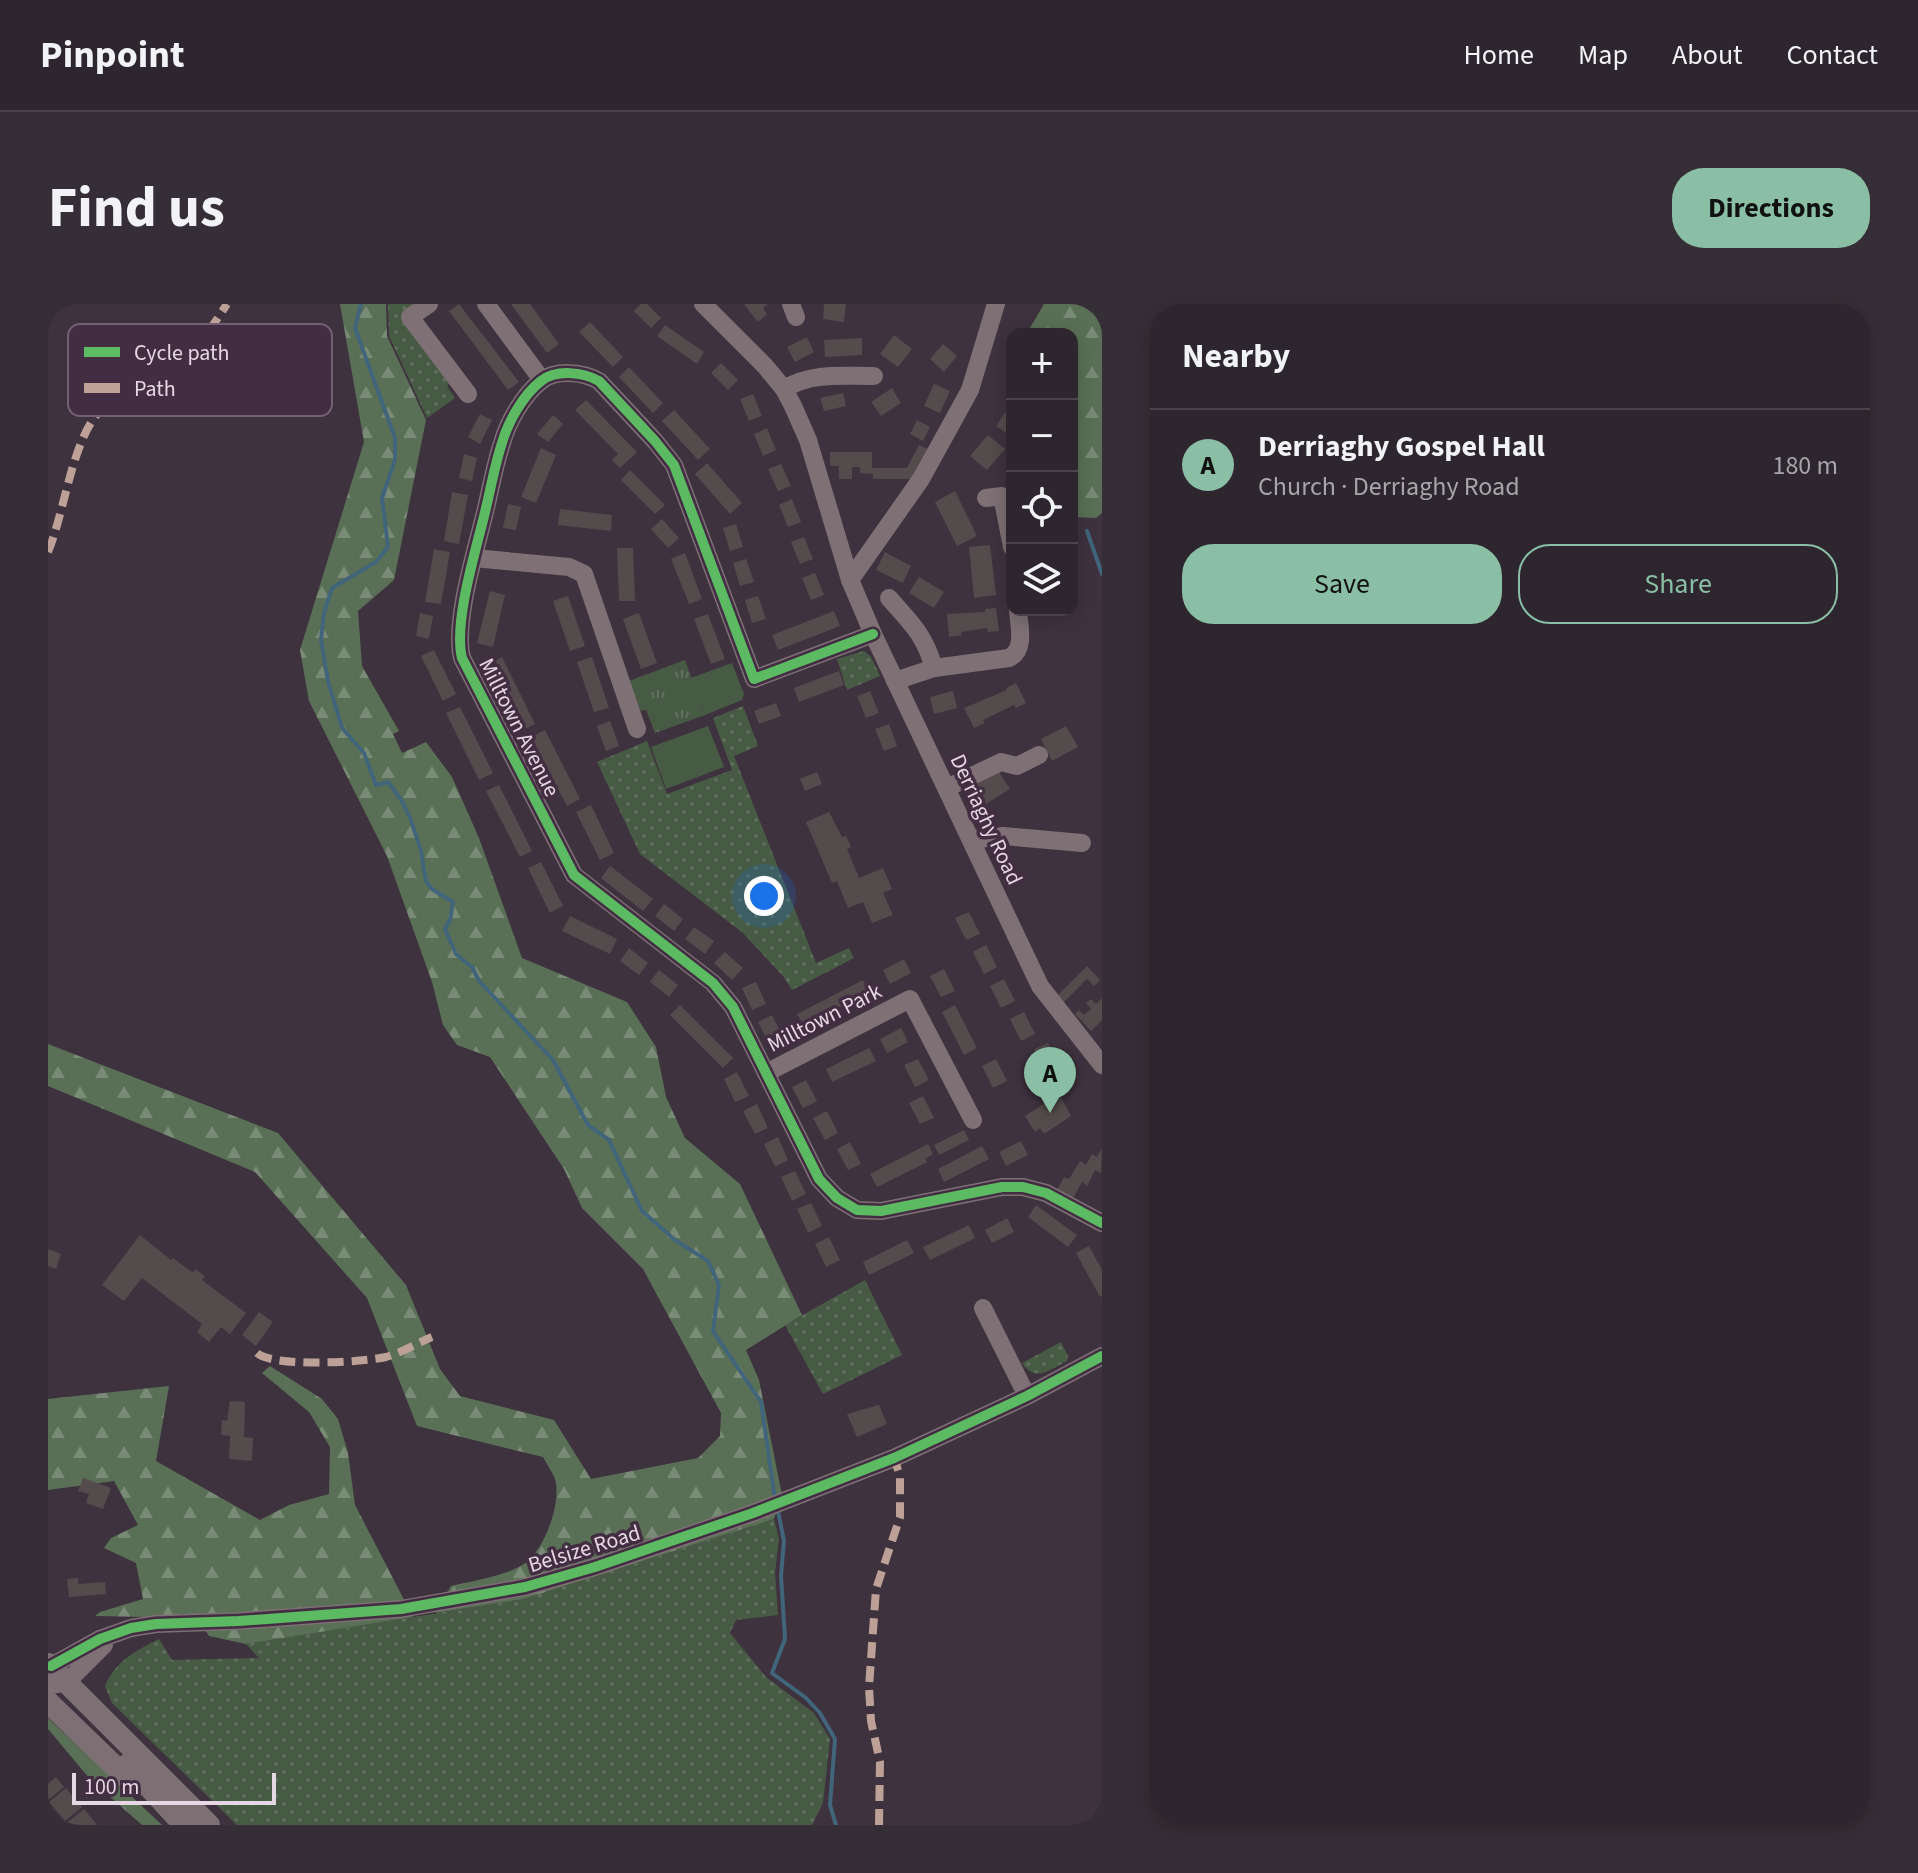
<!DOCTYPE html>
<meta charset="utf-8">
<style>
:root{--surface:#2e262e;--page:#362e36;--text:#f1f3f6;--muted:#a7a5aa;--line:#49434a;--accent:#8abfa5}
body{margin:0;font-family:"Source Sans 3",sans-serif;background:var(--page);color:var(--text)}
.controls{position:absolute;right:24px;top:24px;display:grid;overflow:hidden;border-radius:16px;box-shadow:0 4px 20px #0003}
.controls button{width:72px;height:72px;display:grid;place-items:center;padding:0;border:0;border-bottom:2px solid var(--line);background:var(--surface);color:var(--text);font:40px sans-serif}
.scale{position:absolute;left:24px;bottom:20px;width:204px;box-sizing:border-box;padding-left:8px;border:4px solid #e5d7e4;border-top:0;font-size:22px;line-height:28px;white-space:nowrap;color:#e5d7e4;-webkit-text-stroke:6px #432d42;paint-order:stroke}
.you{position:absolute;left:716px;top:592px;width:28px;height:28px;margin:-20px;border:6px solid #fff;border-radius:50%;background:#1a73e8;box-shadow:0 0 0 12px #1a73e833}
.badge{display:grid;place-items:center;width:52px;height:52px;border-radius:50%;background:var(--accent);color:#111;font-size:26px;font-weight:700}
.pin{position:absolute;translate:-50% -66px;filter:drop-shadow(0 2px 4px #0008)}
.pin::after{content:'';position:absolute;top:42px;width:28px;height:24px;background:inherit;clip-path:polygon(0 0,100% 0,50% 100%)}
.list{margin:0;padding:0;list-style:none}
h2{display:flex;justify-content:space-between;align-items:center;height:104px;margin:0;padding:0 32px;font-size:34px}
h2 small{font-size:26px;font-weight:400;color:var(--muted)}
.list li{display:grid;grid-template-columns:52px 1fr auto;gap:24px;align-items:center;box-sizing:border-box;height:112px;padding:0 32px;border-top:2px solid var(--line)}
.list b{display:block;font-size:30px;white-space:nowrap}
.list p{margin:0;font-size:26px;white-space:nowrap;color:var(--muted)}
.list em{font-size:26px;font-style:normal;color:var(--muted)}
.actions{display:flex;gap:16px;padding:24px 32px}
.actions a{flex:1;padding:18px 0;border:2px solid var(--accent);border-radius:32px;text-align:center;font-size:28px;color:var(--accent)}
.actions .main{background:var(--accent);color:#111}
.icon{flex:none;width:44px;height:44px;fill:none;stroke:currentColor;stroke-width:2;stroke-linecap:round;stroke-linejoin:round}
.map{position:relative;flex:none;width:1054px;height:1521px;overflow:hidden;border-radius:32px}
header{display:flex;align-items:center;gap:48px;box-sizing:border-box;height:112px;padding:0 40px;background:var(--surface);border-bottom:2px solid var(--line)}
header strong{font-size:38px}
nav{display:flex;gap:44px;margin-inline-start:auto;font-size:28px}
.intro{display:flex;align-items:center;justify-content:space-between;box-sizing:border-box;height:192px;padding:0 48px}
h1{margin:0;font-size:56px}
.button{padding:20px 36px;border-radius:32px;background:var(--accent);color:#111;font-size:28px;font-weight:700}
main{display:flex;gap:48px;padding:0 48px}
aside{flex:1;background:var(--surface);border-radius:32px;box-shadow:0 4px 20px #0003}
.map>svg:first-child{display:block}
.grass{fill:url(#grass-dots)}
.forest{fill:url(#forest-firs)}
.park{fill:url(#park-tufts)}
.garden{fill:#475b44}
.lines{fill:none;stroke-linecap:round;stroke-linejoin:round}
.stream{stroke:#41657a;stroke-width:4}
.building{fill:#544b4c}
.minor{stroke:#7e7074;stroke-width:18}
.major{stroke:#7e6f75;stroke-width:22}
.quiet{stroke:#bda197;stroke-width:8;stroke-dasharray:16 8;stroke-linecap:butt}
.cycleway-casing{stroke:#432d42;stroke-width:15}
.cycleway{stroke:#5cba63;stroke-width:10}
.labels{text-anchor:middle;stroke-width:7;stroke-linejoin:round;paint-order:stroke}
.street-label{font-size:22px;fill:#e5d7e4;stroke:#432d42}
.key{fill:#432d42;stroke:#746073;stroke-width:2}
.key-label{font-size:22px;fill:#e5d7e4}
</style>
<header>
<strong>Pinpoint</strong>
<nav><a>Home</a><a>Map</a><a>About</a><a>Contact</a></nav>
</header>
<div class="intro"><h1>Find us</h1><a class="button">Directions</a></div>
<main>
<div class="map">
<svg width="1054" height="1521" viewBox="0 0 1054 1521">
<defs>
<pattern id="grass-dots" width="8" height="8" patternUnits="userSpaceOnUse" patternTransform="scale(2)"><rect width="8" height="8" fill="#475b44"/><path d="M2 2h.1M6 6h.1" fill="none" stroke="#61725f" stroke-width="1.8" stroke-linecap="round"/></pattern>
<pattern id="forest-firs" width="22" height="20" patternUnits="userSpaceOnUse" patternTransform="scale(2)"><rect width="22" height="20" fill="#597056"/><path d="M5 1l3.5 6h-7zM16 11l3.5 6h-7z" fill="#798a76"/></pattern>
<pattern id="park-tufts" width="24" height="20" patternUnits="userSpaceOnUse" patternTransform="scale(2)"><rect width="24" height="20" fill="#475b44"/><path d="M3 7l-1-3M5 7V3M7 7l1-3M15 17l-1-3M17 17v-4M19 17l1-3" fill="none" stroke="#61725f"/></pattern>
</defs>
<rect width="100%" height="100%" fill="#3e323e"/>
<g class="grass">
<polygon points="340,0 375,0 358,13 404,78 399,82 407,94 379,114 341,32"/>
<polygon points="816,347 823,353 832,372 799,386 789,355"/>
<polygon points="695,402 710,442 686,452 768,659 801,644 806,654 744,686 735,672 695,629 592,550 549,458 599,437 619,490 684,466 665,414"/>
<polygon points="817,976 854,1051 775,1090 737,1021"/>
<path d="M1013,1038L1020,1052L1019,1057C1002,1066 987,1079 974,1059Z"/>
<path d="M726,1215L731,1234L727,1269L730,1311L688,1316L682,1329L718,1373L766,1409L782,1435L775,1499L764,1521H189L64,1399L57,1382C68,1357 87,1347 111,1335L124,1356L211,1354L198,1340L476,1295Z"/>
</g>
<g class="forest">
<path d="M292,0H338L339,32L378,116L346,276L310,307L314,362L351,427L345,430L354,449L378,438L404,473L431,534L474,654L579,698L608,743L618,793L637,834L692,880L754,1011L698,1046L711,1076L734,1191L726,1215L476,1295L388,1309L403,1282C427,1276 455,1273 476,1260C496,1247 514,1199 507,1175C504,1168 499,1160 495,1153L369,1122L319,994L207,868L0,782V740L230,829L358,981L392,1065L412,1092L506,1116L543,1175L650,1154L672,1132L673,1109L595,965L534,904L516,865L442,753L409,741L395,721L384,678L339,552L261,397L252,346L316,138Z"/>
<polygon points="996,0 1054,0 1054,209 1048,214 1024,213 1024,30 979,29"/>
<polygon points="222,1062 274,1095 290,1115 300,1149 307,1201 365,1313 198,1340 161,1332 150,1314 47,1312 52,1308 95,1295 88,1259 56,1244 63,1234 90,1221 66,1177 0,1186 0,1095 121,1082 108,1157 212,1216 241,1201 281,1190 282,1143 261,1108 214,1069"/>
<polygon points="0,1414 114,1521 94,1521 42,1475 0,1425"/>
</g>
<polygon class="park" points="637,356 657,411 607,429 598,406 593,407 581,377"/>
<g class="garden">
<polygon points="684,359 696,390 694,396 657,411 643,374"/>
<polygon points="660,422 676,463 618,485 603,443"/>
</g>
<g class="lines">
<g class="stream">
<polyline points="313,0 307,24 347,134 347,156 334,194 340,243 328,258 284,284 276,309 273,336 280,377 294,424 316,449 328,481 340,478 354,497 363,516 373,547 378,577 384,585 405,598 402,616 397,625 408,650 424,663 431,677 505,756 540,821 561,836 594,907 627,936 660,957 671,981 665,1027 713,1098 727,1195"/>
<polyline points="1039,227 1054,270"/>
<polyline points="730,1207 736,1237 733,1272 737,1335 724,1369 758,1394 772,1409 787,1435 782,1501 788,1521"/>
</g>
</g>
<g class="building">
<polygon points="411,0 471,78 460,86 401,7"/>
<polygon points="463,0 482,0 511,40 499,49"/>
<polygon points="593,0 599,0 613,14 603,24 586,7"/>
<polygon points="696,0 720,0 715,4 719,10 710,18"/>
<polygon points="776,0 798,0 796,18 775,15"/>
<polygon points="542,18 575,53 565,63 531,28"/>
<polygon points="617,21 656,48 649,60 609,32"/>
<polygon points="846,31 864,45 850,63 832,50"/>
<polygon points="759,33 766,48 747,58 739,43"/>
<polygon points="814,34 814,51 777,53 776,36"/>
<polygon points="895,40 909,52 896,68 882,55"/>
<polygon points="673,59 690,76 680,86 663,69"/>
<polygon points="581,63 615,99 605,109 571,73"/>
<polygon points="886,80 902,87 892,109 876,102"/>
<polygon points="844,84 853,99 833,112 823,98"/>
<polygon points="795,89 798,102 776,107 772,94"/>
<polygon points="705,90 714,112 701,117 692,95"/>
<polygon points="538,96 589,148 572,164 564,156 570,150 527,106"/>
<polygon points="626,106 662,145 650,156 614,117"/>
<polygon points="958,107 964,111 964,133 948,122"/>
<polygon points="432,110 444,116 432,140 420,133"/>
<polygon points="505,111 515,120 500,138 489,130"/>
<polygon points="869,116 882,123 875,137 862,130"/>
<polygon points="719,124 728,146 715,152 706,130"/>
<polygon points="940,131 957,145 939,166 922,152"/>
<polygon points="871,141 880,145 865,175 825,175 825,170 812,169 812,163 804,163 804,175 791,175 791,162 782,162 782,148 824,148 824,164 859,164"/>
<polygon points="493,144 508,151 488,199 473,193"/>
<polygon points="416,150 429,154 424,177 411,174"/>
<polygon points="659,159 694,199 682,210 647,170"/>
<polygon points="733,160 743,182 730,187 720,165"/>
<polygon points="582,166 617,201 607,210 573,176"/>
<polygon points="907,187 929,232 909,242 887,198"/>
<polygon points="404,188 420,191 411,240 396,237"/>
<polygon points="744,195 753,218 740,223 731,201"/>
<polygon points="460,200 473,203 468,226 455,224"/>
<polygon points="512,205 564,211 563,227 510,221"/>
<polygon points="614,215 631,234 620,244 603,225"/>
<polygon points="688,220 695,243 682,247 675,224"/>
<polygon points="756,233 765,255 752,260 743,238"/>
<polygon points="942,241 948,291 926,294 921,243"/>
<polygon points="569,244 585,244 587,297 571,297"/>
<polygon points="386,245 402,248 393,300 377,298"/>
<polygon points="837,248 863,262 855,279 828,266"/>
<polygon points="637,249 654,295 641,300 623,255"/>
<polygon points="698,255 706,278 692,282 685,259"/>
<polygon points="767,269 776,291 763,296 754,274"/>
<polygon points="871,273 896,288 886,304 861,289"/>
<polygon points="442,287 457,291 445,343 429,339"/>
<polygon points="520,292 537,342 522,347 505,297"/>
<polygon points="710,292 718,315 704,319 697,296"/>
<polygon points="948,304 951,327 940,328 939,324 913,328 914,331 901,333 899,310 937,308 937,305"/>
<polygon points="786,307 792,322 730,346 724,331"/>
<polygon points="372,309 385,312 381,335 368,332"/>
<polygon points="591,309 609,359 593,365 575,315"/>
<polygon points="660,310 677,355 663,360 646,315"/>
<polygon points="386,346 408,390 395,397 373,352"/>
<polygon points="454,353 487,420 475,426 441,360"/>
<polygon points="544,353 561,404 546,408 529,358"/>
<polygon points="791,367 796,381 751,398 746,384"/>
<polygon points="968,379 978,399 968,404 966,401 935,416 937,419 926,424 916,404 959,386 958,384"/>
<polygon points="822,387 831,409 818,414 809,392"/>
<polygon points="905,387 909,404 886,410 882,393"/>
<polygon points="728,399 733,412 711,420 706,407"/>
<polygon points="412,403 445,469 431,476 398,409"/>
<polygon points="562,417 571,442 558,447 549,422"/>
<polygon points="841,420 849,442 836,447 827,425"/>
<polygon points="1018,422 1030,443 1004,457 993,435"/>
<polygon points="497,426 532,495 519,502 483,433"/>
<polygon points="949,465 962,485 938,500 925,480"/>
<polygon points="769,468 774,480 757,487 752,475"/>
<polygon points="451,481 484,547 472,553 438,487"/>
<polygon points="543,501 566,549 552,556 528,508"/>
<polygon points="781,508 794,533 798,532 803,543 799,545 811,574 835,564 844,585 835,589 845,611 824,619 815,598 800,604 789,577 784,579 758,518"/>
<polygon points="493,558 515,602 502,609 480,564"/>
<polygon points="562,562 605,595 595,607 553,574"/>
<polygon points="616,600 635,615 626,627 607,612"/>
<polygon points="921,608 932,630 918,636 907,614"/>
<polygon points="522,612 569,635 562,650 514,627"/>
<polygon points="646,623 666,637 657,650 637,635"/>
<polygon points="938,641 949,663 936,670 925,648"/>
<polygon points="581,644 600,659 591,671 572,657"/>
<polygon points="677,648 695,664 684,676 666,659"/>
<polygon points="856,655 863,669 842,680 835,666"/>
<polygon points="1039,662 1052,676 1046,682 1039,675 1016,698 1009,692"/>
<polygon points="896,665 907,687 893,693 882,672"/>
<polygon points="611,666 630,681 621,693 602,678"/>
<polygon points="956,675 967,697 953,704 942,682"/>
<polygon points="815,676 821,688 756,722 749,710"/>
<polygon points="708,678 718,700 704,706 694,684"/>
<polygon points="1054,694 1054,716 1043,727 1027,710 1031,706 1036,711 1043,705 1038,699 1043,695 1048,700"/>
<polygon points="632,701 685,754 675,764 622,711"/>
<polygon points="907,701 929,744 916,751 894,708"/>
<polygon points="976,708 987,730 973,737 962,715"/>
<polygon points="724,711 735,733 721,740 710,718"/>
<polygon points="853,724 860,738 839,749 832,735"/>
<polygon points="1000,739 1011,760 997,767 986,745"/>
<polygon points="821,744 828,757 784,778 778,765"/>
<polygon points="870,755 881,776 867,783 856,761"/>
<polygon points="948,755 959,777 945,784 934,762"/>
<polygon points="689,768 701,792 687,798 676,775"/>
<polygon points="1013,768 1019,779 1000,788 995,777"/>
<polygon points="758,776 769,797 755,804 744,783"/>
<polygon points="1011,790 1023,812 996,830 992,824 987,828 977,812"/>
<polygon points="875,792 886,814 872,820 861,799"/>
<polygon points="709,800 720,824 707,830 695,807"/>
<polygon points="779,807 790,829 777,836 765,814"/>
<polygon points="916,826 921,836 891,851 886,841"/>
<polygon points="730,833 740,856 727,863 716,840"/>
<polygon points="973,837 980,851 958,862 951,848"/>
<polygon points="802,838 813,860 800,866 789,845"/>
<polygon points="880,840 885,850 877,855 879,858 829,883 822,870"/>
<polygon points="934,842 941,855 896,878 890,865"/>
<polygon points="1054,844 1053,869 1047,866 1039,882 1034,878 1025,894 1009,886 1016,873 1021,875 1032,857 1038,861 1044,850 1049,853"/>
<polygon points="747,867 758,890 744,897 733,873"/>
<polygon points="763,899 774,922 760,929 749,905"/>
<polygon points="988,901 1029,931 1020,943 980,913"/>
<polygon points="959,914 966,928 944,939 937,926"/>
<polygon points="921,921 927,934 882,956 875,943"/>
<polygon points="92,931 123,956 125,954 145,969 147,965 157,972 154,976 198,1009 182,1030 173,1023 161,1038 149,1028 154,1020 94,974 76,997 54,981"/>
<polygon points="781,933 792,956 778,963 767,940"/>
<polygon points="859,936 866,949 821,971 815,958"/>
<polygon points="1041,942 1054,966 1054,992 1052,993 1028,949"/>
<polygon points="0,945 13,950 8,965 0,962"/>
<polygon points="211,1008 225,1018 208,1042 194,1031"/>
<polygon points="182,1097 197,1098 196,1133 205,1134 204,1157 181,1155 182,1132 173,1131 174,1116 179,1117"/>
<polygon points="831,1101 839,1120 809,1133 799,1110"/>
<polygon points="35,1174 63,1184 55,1205 38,1199 41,1190 30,1187"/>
<polygon points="30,1274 30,1280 57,1278 58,1290 21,1293 19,1275"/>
<polygon points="8,1473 16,1483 0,1496 0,1480"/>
<polygon points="18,1484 34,1503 17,1517 1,1498"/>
<polygon points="36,1505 49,1521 21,1521 19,1519"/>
</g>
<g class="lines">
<g class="minor">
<polyline points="381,0 362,13 420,90"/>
<polyline points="438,0 494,76"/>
<polyline points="655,0 717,62 736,85 745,102 760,136 802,276 825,330 992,682 1054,761"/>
<polyline points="743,0 748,13"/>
<path d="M736,85C764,68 794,72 826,72"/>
<polyline points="938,194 954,192 964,243"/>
<polyline points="426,254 521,263 536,270 589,425"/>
<polyline points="802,276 873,175 922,86 948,0"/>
<path d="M841,294C864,320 876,330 886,364"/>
<path d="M825,330L706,375L626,161L607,137L551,77C535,68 508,65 493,77C475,91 460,118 454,139C447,160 443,183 438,204C429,243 405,317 414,354L526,571L665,679L685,703L771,875L789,894L809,906L833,907L954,883H975L998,889L1054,919"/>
<path d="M847,377L886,364L961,354C978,346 971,322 970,306"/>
<polyline points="899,484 953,458 969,462 991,451"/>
<polyline points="924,536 955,532 1034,539"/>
<polyline points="718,769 862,695 925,816"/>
<polyline points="935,1004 979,1092"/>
<polyline points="3,1362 52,1335 83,1324 108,1320 191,1317 353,1305 477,1283 547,1263 705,1209 846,1154 979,1092 1054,1052"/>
<polyline points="0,1382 19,1378 56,1341"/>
</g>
<g class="major">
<polyline points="0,1360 161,1521"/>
<polyline points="0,1398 87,1482"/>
<polyline points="80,1460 136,1521"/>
</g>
<g class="quiet">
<path d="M0,248C17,207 24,136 52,107L136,56L152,41L179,0"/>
<path d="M209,1049C226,1064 315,1058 338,1053C353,1049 369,1039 384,1033"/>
<polyline points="831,1521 832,1458 823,1417 821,1383 828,1285 852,1213 852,1172 846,1154"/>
</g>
<defs>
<g id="cycleway">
<path d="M825,330L706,375L626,161L607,137L551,77C535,68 508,65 493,77C475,91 460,118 454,139C447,160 443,183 438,204C429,243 405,317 414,354L526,571L665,679L685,703L771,875L789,894L809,906L833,907L954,883H975L998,889L1054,919"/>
<polyline points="3,1362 52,1335 83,1324 108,1320 191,1317 353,1305 477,1283 547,1263 705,1209 846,1154 979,1092 1054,1052"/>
</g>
</defs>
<use href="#cycleway" class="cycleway-casing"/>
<use href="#cycleway" class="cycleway"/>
</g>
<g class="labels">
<g class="street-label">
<text transform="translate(472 423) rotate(63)" y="8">Milltown Avenue</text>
<text transform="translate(939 515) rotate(65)" y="8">Derriaghy Road</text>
<text transform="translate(776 713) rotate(-27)" y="8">Milltown Park</text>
<text transform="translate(536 1244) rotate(-17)" y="8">Belsize Road</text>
</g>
</g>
<rect x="20" y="20" width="264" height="92" rx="12" class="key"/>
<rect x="36" y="43" width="36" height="10" fill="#5cba63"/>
<rect x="36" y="79" width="36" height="10" fill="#bda197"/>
<g class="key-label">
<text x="86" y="56">Cycle path</text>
<text x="86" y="92">Path</text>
</g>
</svg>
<div class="controls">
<button>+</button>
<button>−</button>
<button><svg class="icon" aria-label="locate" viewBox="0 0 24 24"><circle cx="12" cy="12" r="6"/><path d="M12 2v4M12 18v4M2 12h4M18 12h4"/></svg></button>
<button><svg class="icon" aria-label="layers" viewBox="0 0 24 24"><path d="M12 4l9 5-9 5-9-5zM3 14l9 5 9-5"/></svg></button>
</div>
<div class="scale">100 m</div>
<div class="you"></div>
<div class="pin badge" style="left:1002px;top:809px">A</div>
</div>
<aside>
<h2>Nearby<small></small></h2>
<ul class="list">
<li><span class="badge">A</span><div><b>Derriaghy Gospel Hall</b><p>Church · Derriaghy Road</p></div><em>180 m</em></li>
</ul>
<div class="actions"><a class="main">Save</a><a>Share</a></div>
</aside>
</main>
